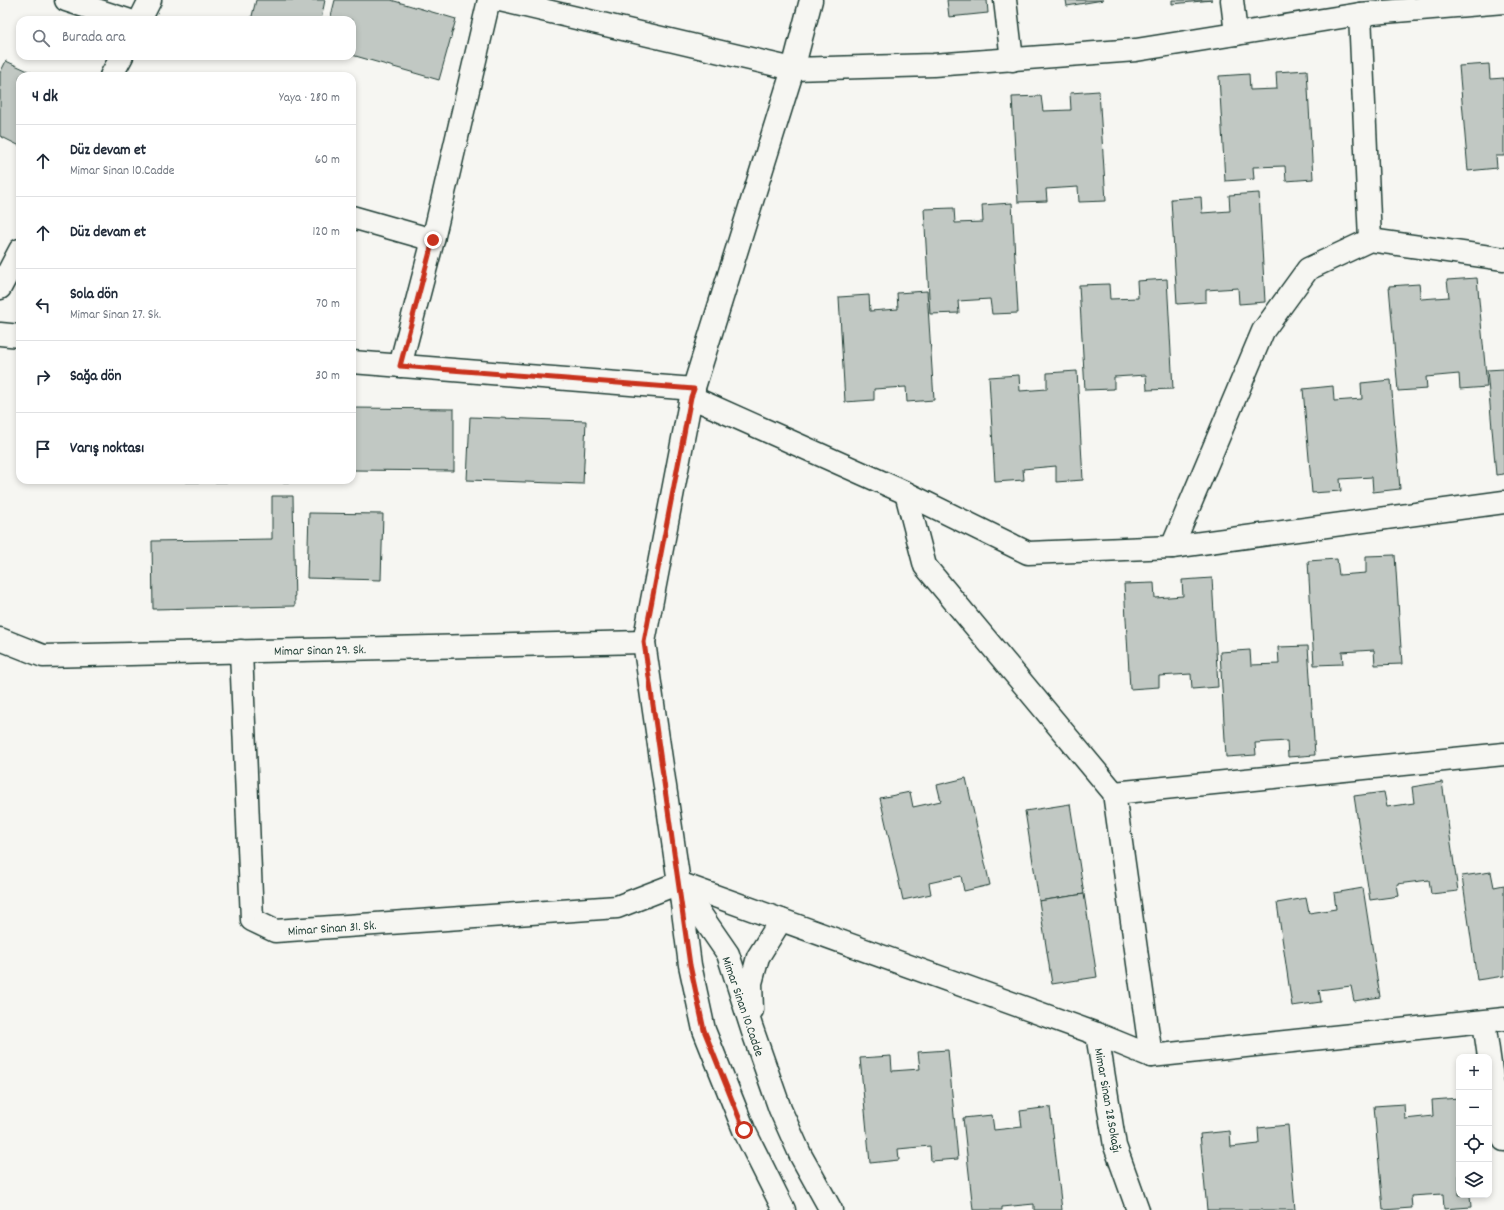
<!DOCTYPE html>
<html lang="tr">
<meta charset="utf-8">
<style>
:root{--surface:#fff;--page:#f6f6f7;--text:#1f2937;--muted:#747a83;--line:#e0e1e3}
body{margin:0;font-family:Dekko,sans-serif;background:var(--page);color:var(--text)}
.controls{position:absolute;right:12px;bottom:12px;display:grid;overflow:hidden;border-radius:8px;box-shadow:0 2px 6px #0003}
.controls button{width:36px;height:36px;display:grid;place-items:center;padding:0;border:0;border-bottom:1px solid var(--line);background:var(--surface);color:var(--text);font:20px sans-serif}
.stop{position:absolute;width:12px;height:12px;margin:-9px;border:3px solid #c8321e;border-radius:50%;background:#fff}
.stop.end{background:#c8321e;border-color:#fff;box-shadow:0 1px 4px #0008}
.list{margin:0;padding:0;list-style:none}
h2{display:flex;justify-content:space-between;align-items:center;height:52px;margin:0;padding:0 16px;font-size:17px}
h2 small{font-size:13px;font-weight:400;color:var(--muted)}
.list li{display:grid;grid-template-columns:26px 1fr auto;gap:12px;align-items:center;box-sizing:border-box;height:72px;padding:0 16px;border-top:1px solid var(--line)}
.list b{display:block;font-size:15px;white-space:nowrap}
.list p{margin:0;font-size:13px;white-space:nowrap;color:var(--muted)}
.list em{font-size:13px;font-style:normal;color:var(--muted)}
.icon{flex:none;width:22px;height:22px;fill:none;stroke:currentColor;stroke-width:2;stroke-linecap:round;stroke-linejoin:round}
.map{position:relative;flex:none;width:1504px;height:1210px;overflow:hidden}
.search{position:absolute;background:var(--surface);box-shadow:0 2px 6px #0003;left:16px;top:16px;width:340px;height:44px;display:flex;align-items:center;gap:10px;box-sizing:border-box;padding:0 14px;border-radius:12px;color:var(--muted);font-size:15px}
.panel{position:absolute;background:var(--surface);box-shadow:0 2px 6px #0003;left:16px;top:72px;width:340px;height:412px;border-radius:12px}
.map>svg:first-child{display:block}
.building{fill:#c1c8c3;stroke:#1f3d34}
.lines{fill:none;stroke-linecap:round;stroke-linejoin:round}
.minor-casing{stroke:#1f3d34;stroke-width:25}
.minor{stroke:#f6f6f2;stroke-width:22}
.route{stroke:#c8321e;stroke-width:5}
.labels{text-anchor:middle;stroke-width:3;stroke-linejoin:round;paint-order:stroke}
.street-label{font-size:13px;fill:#1f3d34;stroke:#f6f6f2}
</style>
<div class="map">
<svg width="1504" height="1210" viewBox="0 0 1504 1210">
<rect width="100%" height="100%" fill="#f6f6f2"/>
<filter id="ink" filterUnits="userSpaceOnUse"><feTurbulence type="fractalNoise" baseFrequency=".025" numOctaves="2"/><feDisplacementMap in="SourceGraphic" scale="8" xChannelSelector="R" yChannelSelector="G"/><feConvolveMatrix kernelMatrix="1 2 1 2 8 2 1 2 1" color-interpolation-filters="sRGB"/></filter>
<g filter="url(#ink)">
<g class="building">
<polygon points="256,0 325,0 321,20 251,20"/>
<polygon points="335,0 391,0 456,19 439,80 352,55 352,20 330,20"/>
<polygon points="947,0 987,0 988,13 949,17"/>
<polygon points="1066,0 1103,0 1067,6"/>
<polygon points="1172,0 1212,0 1172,4"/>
<polygon points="6,61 39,76 20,76 20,146 0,136 0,73"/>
<polygon points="1489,64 1490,79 1504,78 1504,156 1496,156 1497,168 1468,171 1459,66"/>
<polygon points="1307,70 1313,179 1286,181 1285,166 1253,167 1254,179 1225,181 1219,76 1249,74 1250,90 1277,89 1276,72"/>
<polygon points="1099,91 1106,201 1079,202 1078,187 1046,189 1047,201 1018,202 1012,97 1041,96 1043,111 1071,110 1070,93"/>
<polygon points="1259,193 1265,302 1239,304 1238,288 1206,290 1206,302 1177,304 1171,199 1201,197 1202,213 1230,211 1229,195"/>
<polygon points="1012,203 1018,313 992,314 990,299 958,301 959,313 930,314 924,209 954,208 955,223 983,222 982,205"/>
<polygon points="1477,278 1487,387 1460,389 1459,374 1426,377 1427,389 1398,391 1389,286 1419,284 1421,299 1449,297 1447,280"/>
<polygon points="1167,279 1173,389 1147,390 1146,375 1114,377 1114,389 1085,390 1079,285 1109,284 1110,299 1138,298 1137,281"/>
<polygon points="927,291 934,400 907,402 906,387 874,389 874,400 845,402 839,297 869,295 870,311 898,309 897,293"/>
<polygon points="1504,369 1504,474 1496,475 1487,370"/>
<polygon points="1077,371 1083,480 1056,482 1056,466 1023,469 1024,480 995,482 989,377 1019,375 1020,391 1047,389 1047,373"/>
<polygon points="1391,380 1400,489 1373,492 1372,477 1340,479 1341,491 1312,493 1303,389 1333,386 1334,401 1362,399 1361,383"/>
<polygon points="352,408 454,409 454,471 352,470"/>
<polygon points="470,417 586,421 583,484 467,480"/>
<rect x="186" y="480" width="133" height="2"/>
<polygon points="272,496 293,496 295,606 153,609 152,541 272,539"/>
<polygon points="309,513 383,514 381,580 307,578"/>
<polygon points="1395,555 1402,664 1375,665 1374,650 1342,652 1343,664 1314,665 1308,561 1337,559 1339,575 1366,573 1366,556"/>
<polygon points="1212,578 1218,687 1192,689 1191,674 1159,676 1159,687 1130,689 1124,584 1154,583 1155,598 1183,596 1182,580"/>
<polygon points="1308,646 1315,755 1288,757 1287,741 1255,743 1256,755 1226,757 1220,652 1250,650 1251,665 1279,664 1278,647"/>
<polygon points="966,778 990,885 964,891 961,876 929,883 931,894 903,900 880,798 910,792 913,807 941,801 937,785"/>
<polygon points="1442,782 1458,891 1431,894 1429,880 1397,884 1399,896 1370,900 1354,796 1384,792 1387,807 1414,803 1412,787"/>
<polygon points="1070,804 1084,894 1039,901 1025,811"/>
<polygon points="1491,872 1494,887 1504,885 1504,976 1477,980 1462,876"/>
<polygon points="1363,888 1380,997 1354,1001 1351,986 1319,990 1321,1002 1292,1006 1277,903 1306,898 1309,913 1336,909 1334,893"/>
<polygon points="1084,894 1097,977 1052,984 1039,901"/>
<polygon points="948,1050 958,1159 931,1161 930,1146 898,1149 899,1160 870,1163 860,1058 891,1056 892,1071 920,1069 918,1052"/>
<polygon points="1459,1098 1459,1195 1470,1195 1471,1207 1444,1209 1443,1194 1411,1196 1412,1208 1383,1210 1374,1106 1404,1104 1405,1119 1433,1116 1432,1100"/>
<polygon points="1050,1107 1062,1210 1034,1210 1034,1204 1002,1207 1002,1210 973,1210 963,1118 992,1115 994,1130 1022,1127 1020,1111"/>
<polygon points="1288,1125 1295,1210 1207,1210 1200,1134 1230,1131 1231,1147 1259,1144 1258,1128"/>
</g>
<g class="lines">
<defs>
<g id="minor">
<polyline points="66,0 127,20"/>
<polyline points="500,0 793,69 933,65 1136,50 1360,14 1504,2"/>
<polyline points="811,0 793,69 691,397 644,642 679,883 1097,1034 1151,1056 1504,1019"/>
<polyline points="1005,0 1012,60"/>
<polyline points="1232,0 1236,34"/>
<polyline points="1360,14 1370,240"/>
<polyline points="140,20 150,0"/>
<polyline points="111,76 122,56"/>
<polyline points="352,217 433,240"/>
<polyline points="0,288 20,250"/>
<polyline points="0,334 20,336"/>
<polyline points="352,362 694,389"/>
<polyline points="400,366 433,240 489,0"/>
<polyline points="691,397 906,493 1028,553 1172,547 1504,502"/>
<polyline points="906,493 925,566 1114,793 1151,1056"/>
<polyline points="1172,547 1263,331 1308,269 1370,240 1504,259"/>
<polyline points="0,639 43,656 644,642"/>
<polyline points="241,651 252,920 275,931 617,907 679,883"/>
<polyline points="1114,793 1504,754"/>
<polyline points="679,883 728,954 752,1029 780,1109 801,1156 831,1210"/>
<polyline points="680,888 690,965 704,1030 744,1130 784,1210"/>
<polyline points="752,1010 751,983 758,957 781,920"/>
<polyline points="1484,1022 1499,1127 1504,1140"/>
<polyline points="1097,1034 1115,1146 1138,1210"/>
</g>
</defs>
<use href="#minor" class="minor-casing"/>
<use href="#minor" class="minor"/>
</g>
</g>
<g class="lines" filter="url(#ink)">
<polyline class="route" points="433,240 400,366 694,389 691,397 644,642 690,965 704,1030 744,1130"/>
</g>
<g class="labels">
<g class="street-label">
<text transform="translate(320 649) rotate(-1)" y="5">Mimar Sinan 29. Sk.</text>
<text transform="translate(332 927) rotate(-4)" y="5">Mimar Sinan 31. Sk.</text>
<text transform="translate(744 1006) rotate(71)" y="5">Mimar Sinan 10.Cadde</text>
<text transform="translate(1109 1100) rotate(80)" y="5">Mimar Sinan 28.Sokağı</text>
</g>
</g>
</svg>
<div class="controls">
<button>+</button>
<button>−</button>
<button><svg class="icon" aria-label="locate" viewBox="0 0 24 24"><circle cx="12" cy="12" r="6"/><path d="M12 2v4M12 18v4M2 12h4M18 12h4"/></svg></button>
<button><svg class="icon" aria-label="layers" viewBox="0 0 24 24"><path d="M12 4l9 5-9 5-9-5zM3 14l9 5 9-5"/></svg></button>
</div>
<div class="stop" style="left:744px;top:1130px"></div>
<div class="stop end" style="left:433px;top:240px"></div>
<div class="search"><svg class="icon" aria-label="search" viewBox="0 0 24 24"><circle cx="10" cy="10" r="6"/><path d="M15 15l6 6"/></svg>Burada ara</div>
<section class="panel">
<h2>4 dk<small>Yaya · 280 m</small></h2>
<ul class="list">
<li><svg class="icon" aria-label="ahead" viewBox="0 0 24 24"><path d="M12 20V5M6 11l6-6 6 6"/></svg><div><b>Düz devam et</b><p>Mimar Sinan 10.Cadde</p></div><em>60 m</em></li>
<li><svg class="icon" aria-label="ahead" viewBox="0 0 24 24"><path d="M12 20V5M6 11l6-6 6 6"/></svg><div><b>Düz devam et</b></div><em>120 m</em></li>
<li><svg class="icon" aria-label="left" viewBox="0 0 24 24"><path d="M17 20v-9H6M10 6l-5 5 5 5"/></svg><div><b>Sola dön</b><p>Mimar Sinan 27. Sk.</p></div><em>70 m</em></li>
<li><svg class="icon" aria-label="right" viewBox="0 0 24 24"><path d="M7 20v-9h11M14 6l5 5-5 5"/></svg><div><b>Sağa dön</b></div><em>30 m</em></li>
<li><svg class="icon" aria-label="arrive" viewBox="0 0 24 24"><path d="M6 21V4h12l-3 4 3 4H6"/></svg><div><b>Varış noktası</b></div></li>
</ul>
</section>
</div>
